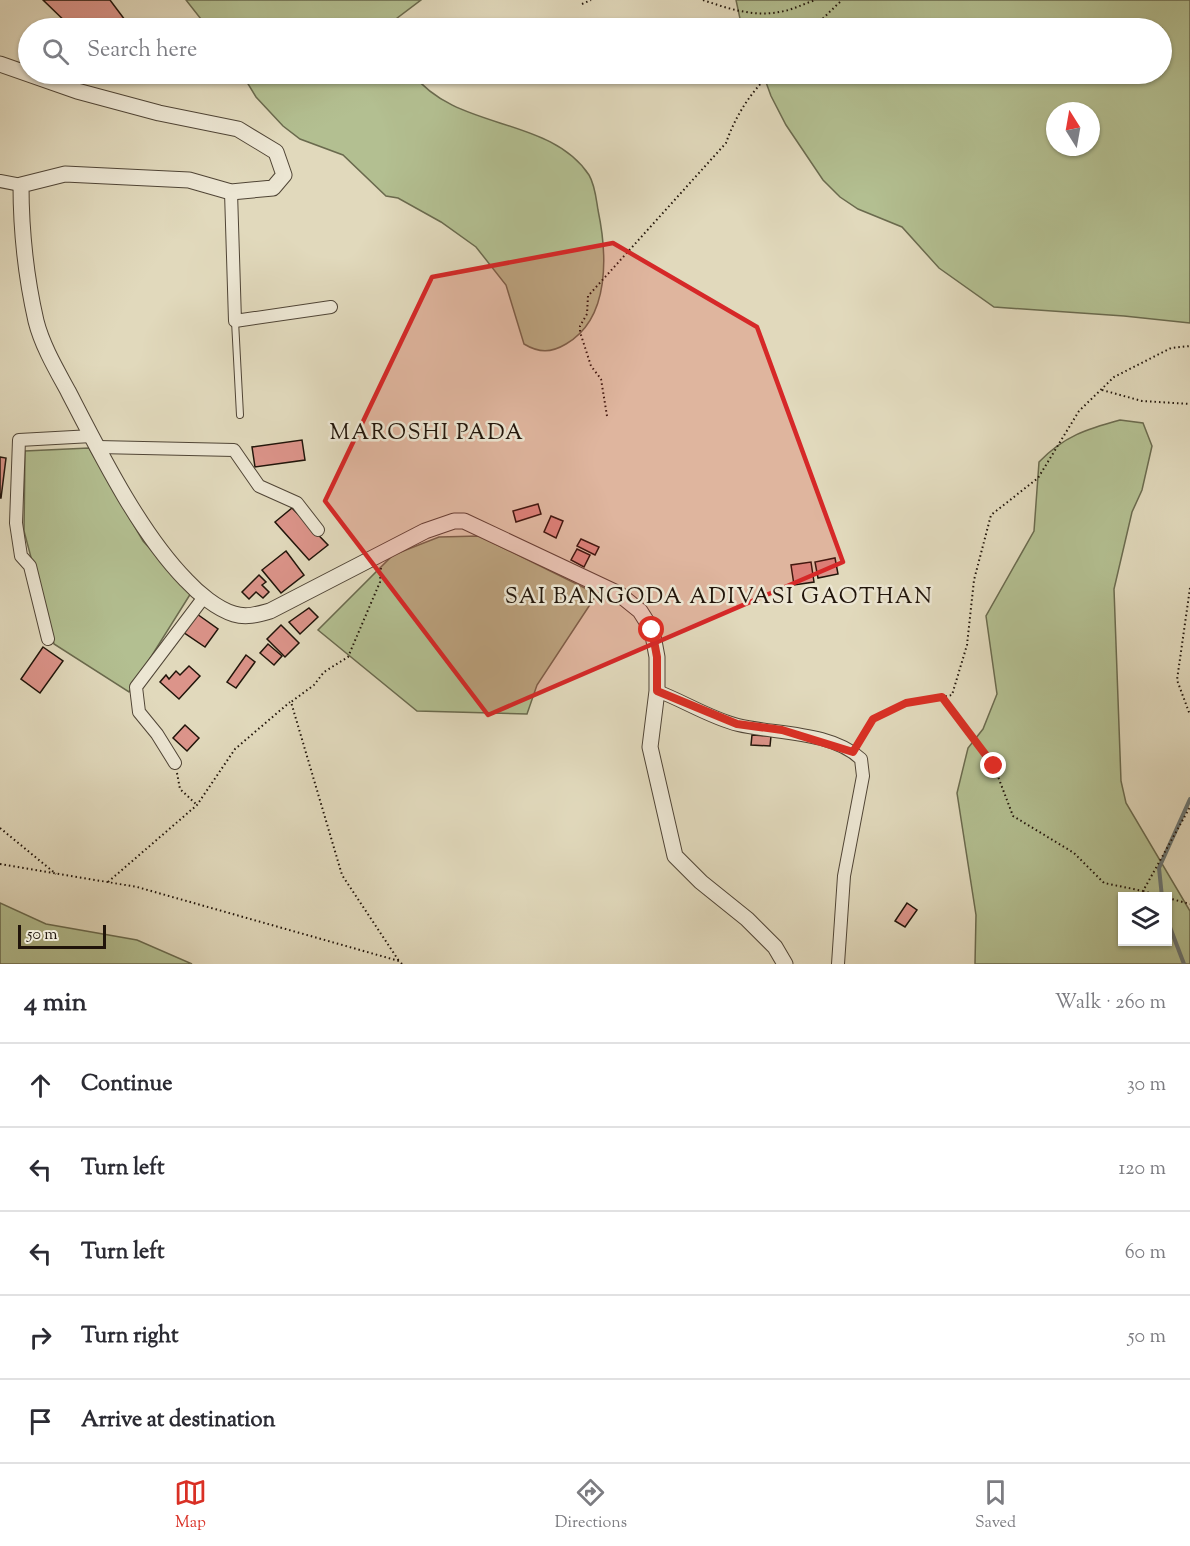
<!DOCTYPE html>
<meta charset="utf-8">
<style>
:root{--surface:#fff;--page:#f7f7f7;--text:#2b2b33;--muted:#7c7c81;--line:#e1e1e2;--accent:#d93025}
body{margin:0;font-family:"Sorts Mill Goudy",serif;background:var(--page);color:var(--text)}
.controls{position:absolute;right:18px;bottom:18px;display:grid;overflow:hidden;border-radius:0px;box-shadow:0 2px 4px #0004}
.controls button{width:54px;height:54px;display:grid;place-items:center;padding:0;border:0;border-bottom:2px solid var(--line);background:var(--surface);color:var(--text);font:30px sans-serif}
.compass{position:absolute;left:1046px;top:102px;width:54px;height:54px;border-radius:50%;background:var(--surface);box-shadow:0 2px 4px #0004;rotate:349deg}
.scale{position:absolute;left:18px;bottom:15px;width:88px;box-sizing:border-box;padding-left:6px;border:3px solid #20140a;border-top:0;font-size:16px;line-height:21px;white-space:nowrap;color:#20140a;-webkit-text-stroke:4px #ece6d3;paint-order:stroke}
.stop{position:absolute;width:18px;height:18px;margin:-14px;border:4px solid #d93025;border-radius:50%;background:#fff}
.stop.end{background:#d93025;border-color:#fff;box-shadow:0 2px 6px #0008}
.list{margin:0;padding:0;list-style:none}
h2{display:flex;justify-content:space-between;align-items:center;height:78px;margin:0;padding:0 24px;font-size:26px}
h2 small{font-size:20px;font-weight:400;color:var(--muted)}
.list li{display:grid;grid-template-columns:39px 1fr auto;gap:18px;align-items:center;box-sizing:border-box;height:84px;padding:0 24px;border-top:2px solid var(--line)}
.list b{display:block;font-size:22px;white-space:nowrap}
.list em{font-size:20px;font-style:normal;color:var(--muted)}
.icon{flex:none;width:33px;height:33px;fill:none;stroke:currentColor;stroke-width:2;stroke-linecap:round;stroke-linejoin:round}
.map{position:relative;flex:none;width:1190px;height:964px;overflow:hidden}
.search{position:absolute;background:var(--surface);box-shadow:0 2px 4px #0004;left:18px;right:18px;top:18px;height:66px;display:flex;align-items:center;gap:15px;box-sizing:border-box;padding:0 21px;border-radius:33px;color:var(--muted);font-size:22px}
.sheet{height:498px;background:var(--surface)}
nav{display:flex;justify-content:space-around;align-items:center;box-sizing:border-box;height:84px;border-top:2px solid var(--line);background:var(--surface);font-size:16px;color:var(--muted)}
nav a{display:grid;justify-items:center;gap:3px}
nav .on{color:var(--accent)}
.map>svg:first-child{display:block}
.green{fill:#b3bf91;stroke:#6a6a4e;stroke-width:1.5;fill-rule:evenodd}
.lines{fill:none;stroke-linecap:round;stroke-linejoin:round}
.stream{stroke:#697674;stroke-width:4}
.building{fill:#dc948a;stroke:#20140a;stroke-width:1.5}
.service-casing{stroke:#504536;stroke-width:8}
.minor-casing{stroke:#504536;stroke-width:14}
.tertiary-casing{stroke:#504536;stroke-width:17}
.path{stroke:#20140a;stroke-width:2;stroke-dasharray:1.5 3;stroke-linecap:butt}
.service{stroke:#ece6d3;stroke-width:6}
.minor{stroke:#ece6d3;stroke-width:12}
.tertiary{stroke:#ece6d3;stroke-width:15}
.route{stroke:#d93025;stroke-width:8}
.marked{fill:#d62828;fill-opacity:0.2;stroke:#d62828;stroke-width:4.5;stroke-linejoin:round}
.labels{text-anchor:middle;stroke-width:5;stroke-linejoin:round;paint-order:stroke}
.neighbourhood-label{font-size:22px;letter-spacing:1.5px;fill:#20140a;stroke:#ece6d3}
</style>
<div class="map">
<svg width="1190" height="964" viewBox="0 0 1190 964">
<rect width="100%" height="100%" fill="#e1d9bc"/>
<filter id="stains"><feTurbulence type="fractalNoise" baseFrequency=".00333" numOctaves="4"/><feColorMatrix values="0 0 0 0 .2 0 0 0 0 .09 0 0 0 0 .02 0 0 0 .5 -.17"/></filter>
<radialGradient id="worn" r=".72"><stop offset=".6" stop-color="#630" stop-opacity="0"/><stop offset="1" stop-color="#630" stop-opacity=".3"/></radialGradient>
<g class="green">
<polygon points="186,0 421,0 392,22 390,28 208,28"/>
<path d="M736,0H1190V323L1124,316L994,307L939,268L902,227L858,209L840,197L823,180L786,125L771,96L763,74H1162V28H742ZM1055,111H1091V147H1055Z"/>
<path d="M242,74H413C456,131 550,116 589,175C595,185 596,198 598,210C607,253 611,318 566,344C551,353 539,353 524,344L506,285L476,247L441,222L398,198L386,196L343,155L300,139L283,126L256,97Z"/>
<path d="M1120,420L1143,423L1152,446L1142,490L1132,512L1114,589L1121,781L1126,803L1190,911V964H975L976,915L957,793L968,748L983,729L997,694L986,616L1034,531L1039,462C1064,436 1087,429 1120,420ZM1122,897H1168V942H1122Z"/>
<polygon points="89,448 143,541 191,593 129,692 54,644 24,531 25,451"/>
<polygon points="479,536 597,594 537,685 527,714 417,711 318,630 393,555 439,537"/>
<polygon points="0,903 46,924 137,940 192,964 0,964"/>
</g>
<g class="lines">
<g class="stream">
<polyline points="1162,897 1159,868 1190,799"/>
<polyline points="1168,922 1184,964"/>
</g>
</g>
<g class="building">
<polygon points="43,0 110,0 131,28 72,28"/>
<polygon points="302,440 305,460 255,467 252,447"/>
<polygon points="0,457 6,458 1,498 0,498"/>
<polygon points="538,504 541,514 516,522 513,511"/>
<polygon points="292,508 328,545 309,560 275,522"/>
<polygon points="551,516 563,521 556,538 544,532"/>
<polygon points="581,539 599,547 595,555 577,546"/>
<polygon points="577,549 590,555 584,567 571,560"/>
<polygon points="286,551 304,575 281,593 262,570"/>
<polygon points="835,558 838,574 818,578 815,562"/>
<polygon points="811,562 814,582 794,585 791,565"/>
<polygon points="259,575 266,582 262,585 269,592 263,598 256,592 249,599 242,592"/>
<polygon points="309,608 318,617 300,634 289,622"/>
<polygon points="197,614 218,629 205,647 183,632"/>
<polygon points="281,625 299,643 285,657 267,639"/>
<polygon points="268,644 282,656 274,665 260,653"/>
<polygon points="43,647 63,661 40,693 21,679"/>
<polygon points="246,655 255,662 236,688 227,682"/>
<polygon points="189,666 200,676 179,699 160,682 166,675 169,679 176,671 180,675"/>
<polygon points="185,725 199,738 187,751 173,738"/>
<polygon points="752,735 771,736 770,746 751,745"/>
<polygon points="907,903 917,910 905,927 895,921"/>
</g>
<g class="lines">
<defs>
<polyline id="service" points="235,321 240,415"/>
<g id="minor">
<polyline points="0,181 21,185"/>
<polyline points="231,192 235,321 331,307"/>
<polyline points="98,447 234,450 259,486 297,503 318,530"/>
<polyline points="48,639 30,566 21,556 16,523 19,440 92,436"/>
<path d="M657,691C684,701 710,718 738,725C775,734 831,731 861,759L863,776L844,876L838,964"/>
<polyline points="175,763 157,734 139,712 136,687 204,597"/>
</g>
<path id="tertiary" d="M0,64L77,91L159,113L238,129L276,152L284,175L273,188L231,192L189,180L65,174L21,185C21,229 26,277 36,321C42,345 56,369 68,391C99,451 139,532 186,580C198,593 217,609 234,614C247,618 259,614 270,611L425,531L454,521H464L619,594L640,611L652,630L657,657V691L650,747L675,856L701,882L747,919L775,947L785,964"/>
</defs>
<use href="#service" class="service-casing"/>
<use href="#minor" class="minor-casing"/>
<use href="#tertiary" class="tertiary-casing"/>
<g class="path">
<path d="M703,0C729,9 756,18 784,11C795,9 805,3 816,0"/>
<polyline points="582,4 591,0"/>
<polyline points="813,28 842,0"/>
<polyline points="1102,390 1142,401 1190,404"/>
<path d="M607,416L601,379L591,366L580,332V326L587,314L588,296L726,143C735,117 750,93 770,74"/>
<polyline points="381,568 380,582 348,657 324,672 314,685 291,702 342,875 399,961"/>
<polyline points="1190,588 1177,680 1190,715"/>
<polyline points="942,697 994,766 1013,816 1074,853 1104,883 1143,891 1190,807"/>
<polyline points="859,742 873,719 906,703 952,695 967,645 974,580 991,515 1038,478 1079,411 1114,377 1171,348 1190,346"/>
<polyline points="177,773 180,789 197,805"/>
<polyline points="0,828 56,874"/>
<polyline points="0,864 137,887 399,961 402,964"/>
<polyline points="108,882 197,805 235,749 290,702"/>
<polyline points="1143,891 1163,897"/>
<polyline points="1168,898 1190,904"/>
</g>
<use href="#service" class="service"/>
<use href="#minor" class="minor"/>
<use href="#tertiary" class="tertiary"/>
</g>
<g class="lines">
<polyline class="route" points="652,630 657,657 657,691 737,724 782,730 853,752 873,719 906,703 942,697 994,766"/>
</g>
<path class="marked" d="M613,243L757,327L843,562L488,715L325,501L432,277Z"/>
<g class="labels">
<g class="neighbourhood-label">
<text x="427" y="439">MAROSHI PADA</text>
<text x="719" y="603">SAI BANGODA ADIVASI GAOTHAN</text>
</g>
</g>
<rect width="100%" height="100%" filter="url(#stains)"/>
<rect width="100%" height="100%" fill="url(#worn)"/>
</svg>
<div class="controls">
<button><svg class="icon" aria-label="layers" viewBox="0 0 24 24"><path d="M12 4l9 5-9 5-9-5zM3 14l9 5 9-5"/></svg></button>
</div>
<svg class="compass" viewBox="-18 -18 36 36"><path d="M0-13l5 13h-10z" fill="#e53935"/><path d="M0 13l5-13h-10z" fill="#7c7c81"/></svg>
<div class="scale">50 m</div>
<div class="stop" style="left:652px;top:630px"></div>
<div class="stop end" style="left:994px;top:766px"></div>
<div class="search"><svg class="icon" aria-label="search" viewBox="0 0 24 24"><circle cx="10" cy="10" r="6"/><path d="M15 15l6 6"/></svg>Search here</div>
</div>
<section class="sheet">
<h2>4 min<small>Walk · 260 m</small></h2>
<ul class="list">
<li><svg class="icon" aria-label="ahead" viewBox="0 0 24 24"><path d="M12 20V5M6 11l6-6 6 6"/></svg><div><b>Continue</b></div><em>30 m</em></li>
<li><svg class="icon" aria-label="left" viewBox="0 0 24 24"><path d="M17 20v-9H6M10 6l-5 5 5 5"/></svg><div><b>Turn left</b></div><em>120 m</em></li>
<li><svg class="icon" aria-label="left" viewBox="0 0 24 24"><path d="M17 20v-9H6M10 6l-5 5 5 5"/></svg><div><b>Turn left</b></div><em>60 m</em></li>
<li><svg class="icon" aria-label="right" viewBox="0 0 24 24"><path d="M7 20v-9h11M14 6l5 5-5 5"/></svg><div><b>Turn right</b></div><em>50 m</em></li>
<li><svg class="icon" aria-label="arrive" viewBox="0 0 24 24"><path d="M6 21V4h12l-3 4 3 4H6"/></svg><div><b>Arrive at destination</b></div></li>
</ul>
</section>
<nav>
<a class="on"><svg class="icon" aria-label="map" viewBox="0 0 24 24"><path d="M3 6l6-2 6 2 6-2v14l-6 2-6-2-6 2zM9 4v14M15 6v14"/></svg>Map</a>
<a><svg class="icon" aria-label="directions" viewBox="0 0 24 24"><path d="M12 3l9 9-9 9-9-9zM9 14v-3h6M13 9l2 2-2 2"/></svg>Directions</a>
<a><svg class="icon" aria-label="saved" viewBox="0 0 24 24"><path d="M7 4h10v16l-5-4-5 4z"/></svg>Saved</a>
</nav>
